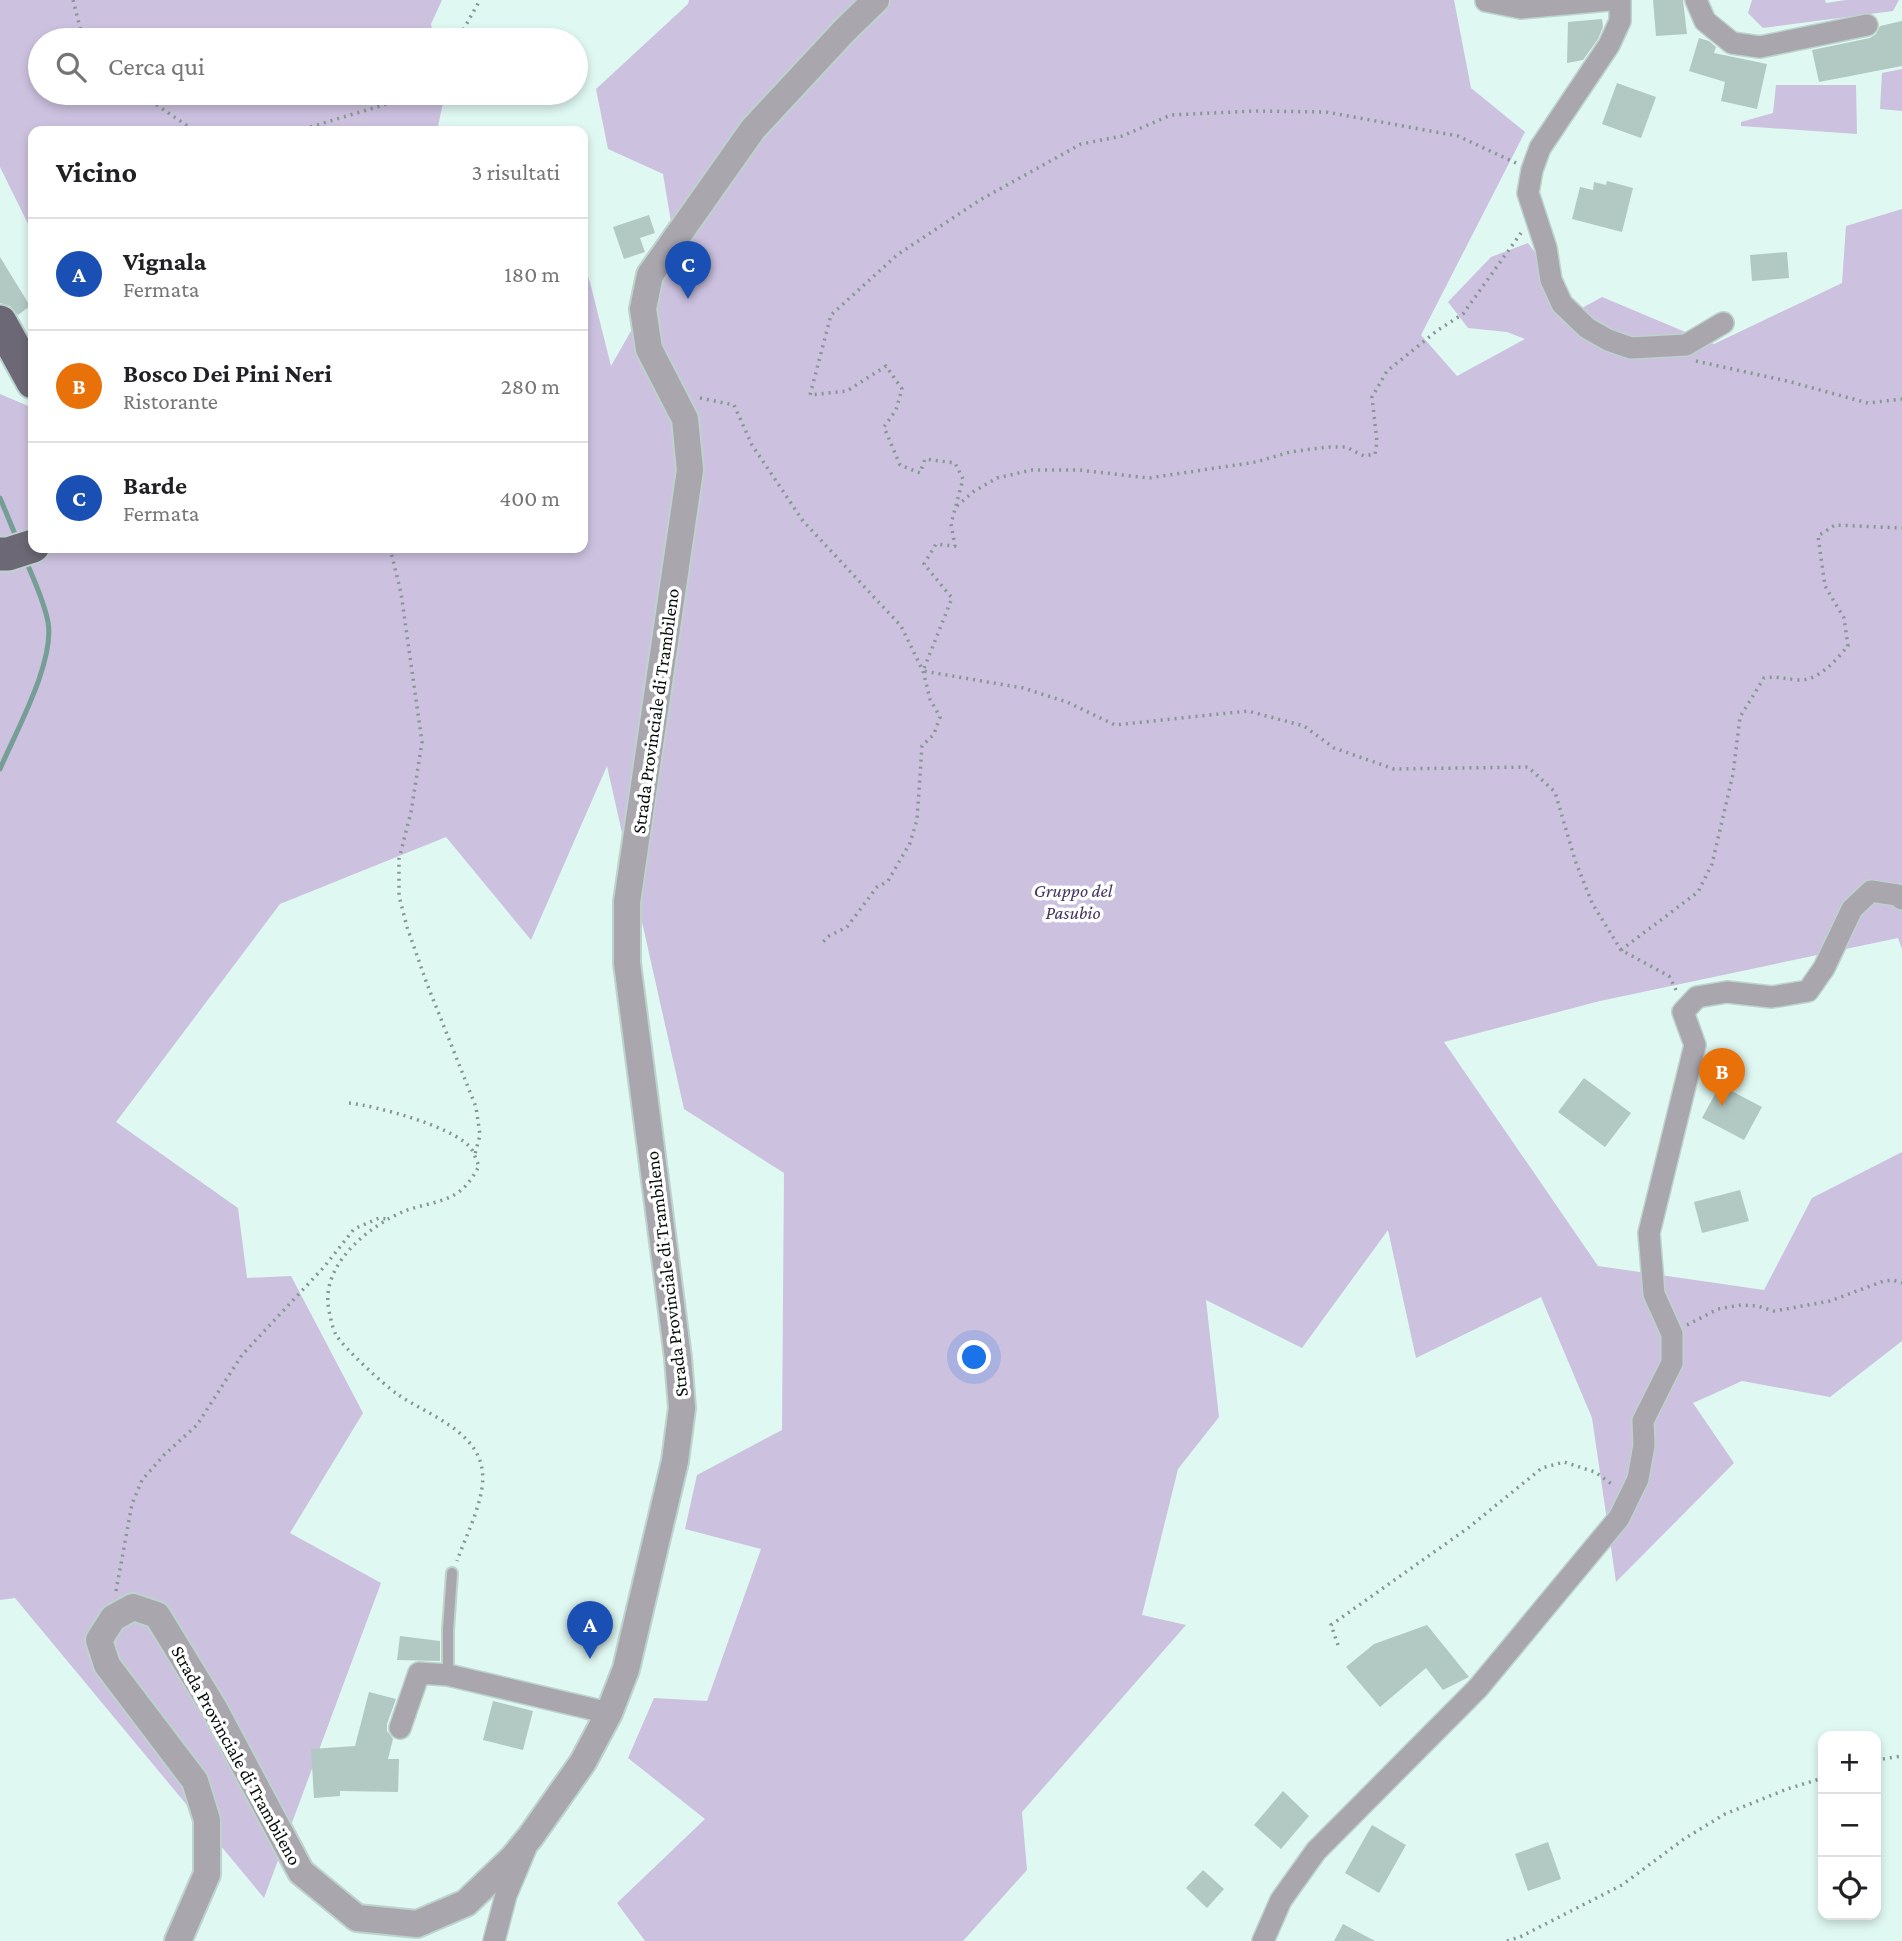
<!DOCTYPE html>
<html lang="it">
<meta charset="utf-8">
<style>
:root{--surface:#fff;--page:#f6f6f6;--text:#202124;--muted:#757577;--line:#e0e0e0;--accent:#db2777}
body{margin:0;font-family:"Crimson Pro",serif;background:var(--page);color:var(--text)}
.controls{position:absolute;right:21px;bottom:21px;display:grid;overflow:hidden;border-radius:14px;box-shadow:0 4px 10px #0003}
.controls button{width:63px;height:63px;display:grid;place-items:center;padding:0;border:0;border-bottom:2px solid var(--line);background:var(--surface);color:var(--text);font:35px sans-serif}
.you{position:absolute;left:975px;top:1358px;width:24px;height:24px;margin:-18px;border:5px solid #fff;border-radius:50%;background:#1a73e8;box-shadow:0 0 0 10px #1a73e833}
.badge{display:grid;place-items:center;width:46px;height:46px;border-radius:50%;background:var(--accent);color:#fff;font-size:23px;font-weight:700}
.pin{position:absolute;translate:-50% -58px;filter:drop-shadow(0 2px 4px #0008)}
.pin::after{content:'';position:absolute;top:37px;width:24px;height:21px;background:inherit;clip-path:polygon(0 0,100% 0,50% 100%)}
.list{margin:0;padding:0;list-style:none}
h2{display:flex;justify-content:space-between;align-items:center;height:91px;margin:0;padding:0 28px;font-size:30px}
h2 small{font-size:23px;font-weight:400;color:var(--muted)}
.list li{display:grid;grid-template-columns:46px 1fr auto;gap:21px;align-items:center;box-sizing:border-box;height:112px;padding:0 28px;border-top:2px solid var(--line)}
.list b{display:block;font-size:26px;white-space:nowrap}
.list p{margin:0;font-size:23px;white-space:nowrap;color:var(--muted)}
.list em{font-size:23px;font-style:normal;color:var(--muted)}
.icon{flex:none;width:38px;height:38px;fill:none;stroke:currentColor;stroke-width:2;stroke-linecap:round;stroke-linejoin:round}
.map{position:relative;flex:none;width:1902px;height:1941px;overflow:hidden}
.search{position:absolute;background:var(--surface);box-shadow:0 4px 10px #0003;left:28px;top:28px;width:560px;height:77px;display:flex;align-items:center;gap:18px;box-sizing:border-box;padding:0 24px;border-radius:38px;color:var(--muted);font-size:26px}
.panel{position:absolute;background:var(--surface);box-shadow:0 4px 10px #0003;left:28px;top:126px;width:560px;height:427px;border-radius:14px}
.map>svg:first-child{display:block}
.green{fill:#ccc1df}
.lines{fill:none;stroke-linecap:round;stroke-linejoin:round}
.stream{stroke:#759e94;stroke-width:5}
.building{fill:#b2c8c3}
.service-casing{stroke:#bdd3cd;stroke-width:14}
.minor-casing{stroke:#bdd3cd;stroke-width:24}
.tertiary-casing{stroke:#bdd3cd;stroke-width:30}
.primary-casing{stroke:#bdd3cd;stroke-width:37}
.path{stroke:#869793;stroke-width:3.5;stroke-dasharray:2 5;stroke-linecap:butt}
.service{stroke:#a9a6ae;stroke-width:10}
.minor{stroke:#a9a6ae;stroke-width:21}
.tertiary{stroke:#a9a6ae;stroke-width:26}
.primary{stroke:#6c6875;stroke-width:33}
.labels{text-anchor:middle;stroke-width:7;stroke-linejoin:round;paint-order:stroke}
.street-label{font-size:19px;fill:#070f0d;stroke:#fff}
.park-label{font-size:19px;font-style:italic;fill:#463460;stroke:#fff}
</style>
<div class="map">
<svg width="1902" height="1941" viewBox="0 0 1902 1941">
<rect width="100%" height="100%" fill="#e0f8f2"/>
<g class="green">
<polygon points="0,0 442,0 431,24 434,40 40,40 40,93 445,93 437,131 33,131 33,234 0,167"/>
<polygon points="689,0 1454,0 1471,88 1525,132 1421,335 1457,376 1525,339 1507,332 1468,328 1448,302 1491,257 1528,243 1537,255 1564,318 1602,297 1714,344 1842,283 1846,226 1902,209 1902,949 1898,938 1600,1001 1444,1042 1598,1266 1764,1290 1812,1198 1902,1152 1902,1341 1830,1397 1742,1381 1693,1403 1734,1463 1616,1582 1592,1418 1541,1297 1416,1358 1388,1230 1302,1348 1206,1300 1219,1417 1178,1469 1142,1615 1186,1625 1022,1812 1027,1870 963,1941 645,1941 617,1903 705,1819 628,1758 654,1698 707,1701 761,1549 685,1529 697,1475 782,1430 784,1173 684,1109 607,766 531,940 446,837 280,904 116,1122 238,1208 247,1278 291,1276 363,1413 290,1533 381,1583 264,1898 15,1598 0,1600 0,394 33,408 33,548 583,548 583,264 590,282 611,366 676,252 663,174 608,149 596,89 688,4"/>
<polygon points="1752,0 1825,0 1826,3 1846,0 1899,0 1893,11 1763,28 1748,13"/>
<polygon points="1902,69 1902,111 1880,109 1882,73"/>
<polygon points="1776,85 1856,85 1857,134 1741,126 1741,122 1773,113"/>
</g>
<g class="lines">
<g class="stream">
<polyline points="0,498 17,539"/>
<path d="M0,769C16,731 55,662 48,622C44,601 34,580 26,561"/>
</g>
</g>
<g class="building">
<polygon points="1653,0 1683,0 1687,34 1656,36"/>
<polygon points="1602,19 1603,27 1598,39 1583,60 1567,63 1568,22"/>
<polygon points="1902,21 1902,66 1819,82 1812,50 1870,38 1876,34 1880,26"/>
<polygon points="1699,38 1709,41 1716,47 1714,53 1767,64 1757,109 1721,101 1725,82 1689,71"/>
<polygon points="1617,83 1656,97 1641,138 1602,124"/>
<polygon points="1607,181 1633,188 1622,232 1572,219 1580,187 1593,190 1594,182 1606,185"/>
<polygon points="649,215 655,233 640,238 645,252 624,259 613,227"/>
<polygon points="1787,252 1789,278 1752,281 1750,255"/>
<polygon points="0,257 30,306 18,315 10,306 0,303"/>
<polygon points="1584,1078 1631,1113 1605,1147 1558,1112"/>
<polygon points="1720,1085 1762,1107 1744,1140 1702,1118"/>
<polygon points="1740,1190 1749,1221 1702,1233 1694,1202"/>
<polygon points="1427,1625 1469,1677 1443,1690 1426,1668 1380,1707 1346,1667 1374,1644"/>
<polygon points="400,1636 440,1641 440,1661 397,1660"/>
<polygon points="369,1692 396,1699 387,1724 387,1731 393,1739 388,1759 399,1759 398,1792 340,1791 340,1796 314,1798 311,1749 355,1746"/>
<polygon points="493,1701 533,1711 523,1750 483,1740"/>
<polygon points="1283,1791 1309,1816 1281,1849 1254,1825"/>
<polygon points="1372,1825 1406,1845 1379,1893 1345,1873"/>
<polygon points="1548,1842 1561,1879 1528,1891 1515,1854"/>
<polygon points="1203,1870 1224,1889 1207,1908 1186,1888"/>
<polygon points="1343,1924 1375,1941 1334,1941"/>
</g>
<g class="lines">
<defs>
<polyline id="service" points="448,1675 448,1630 452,1573"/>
<g id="minor">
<polyline points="1620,0 1620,21 1609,45 1540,148 1532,170 1528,193 1546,248 1551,280 1562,304 1587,328 1608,340 1631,348 1686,345 1723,323"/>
<polyline points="1696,0 1705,21 1732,43 1760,47 1867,25"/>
<polyline points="1486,1 1521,8 1609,0"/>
<polyline points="400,1728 419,1673 448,1675 609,1713"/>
<polyline points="494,1941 506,1895 525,1850"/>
<polyline points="1263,1941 1281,1900 1316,1851 1478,1688 1619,1518 1638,1479 1644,1445 1643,1421 1672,1363 1672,1334 1654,1294 1649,1233 1695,1045 1683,1012 1697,997 1727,992 1772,997 1808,991 1824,968 1852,909 1871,891 1897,895 1902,899"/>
</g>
<polyline id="tertiary" points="178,1941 207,1874 207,1820 195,1781 107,1665 99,1640 113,1618 133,1607 157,1615 215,1710 301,1872 357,1918 417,1924 466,1903 513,1858 531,1836 583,1762 609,1713 626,1669 675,1461 682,1408 678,1358 627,963 627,902 690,470 685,419 649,349 643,309 650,275 753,129 845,30 876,0"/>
<g id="primary">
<polyline points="0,322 33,382"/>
<polyline points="0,554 8,554 33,546"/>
</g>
</defs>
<use href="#service" class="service-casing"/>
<use href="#minor" class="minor-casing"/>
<use href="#tertiary" class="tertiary-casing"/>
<use href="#primary" class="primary-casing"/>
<g class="path">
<polyline points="73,0 81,31 86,40"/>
<polyline points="454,40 462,32 480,0"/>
<polyline points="139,93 195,131"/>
<polyline points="297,131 390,103 400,93"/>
<polyline points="1516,163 1458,136 1326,112 1254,111 1171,115 1122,136 1081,144 980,200 897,255 831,315 810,395 847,391 886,366 902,389 896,410 884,427 900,465 920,473 925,459 955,463 963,479 951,524 955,546 936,544 924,564 952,598 923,671 1023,688 1067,702 1115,725 1248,711 1304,726 1334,748 1394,769 1528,767 1555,792 1575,860 1592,903 1621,950 1669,976 1676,990"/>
<polyline points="1696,361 1787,381 1868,403 1902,399"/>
<polyline points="700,398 734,405 752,445 803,521 901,626 923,671 930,699 940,717 934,734 922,746 917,820 910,843 888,881 877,887 847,927 829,936 822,943"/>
<polyline points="957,506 973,492 997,478 1032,470 1079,470 1149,478 1256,462 1290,452 1327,447 1346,447 1364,456 1375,454 1377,442 1372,397 1387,371 1438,330 1463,314 1521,233"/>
<polyline points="390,548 401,593 422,742 411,812 399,859 399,896 407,927 427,984 476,1107 480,1135 475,1154"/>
<path d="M1621,950L1698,892L1712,864L1733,774L1740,717L1764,678C1777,676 1786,679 1798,680C1819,681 1836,660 1848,646L1844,618L1825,586L1818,536L1835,525L1902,528"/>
<path d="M349,1103C377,1106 450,1126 469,1146C474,1151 476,1160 479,1166C474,1175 468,1185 460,1191C445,1203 422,1204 405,1211C370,1225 324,1262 328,1304C329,1312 332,1327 336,1335C345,1349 383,1384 397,1394C426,1414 476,1430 482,1469C487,1496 466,1535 457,1561"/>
<polyline points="1687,1325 1718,1309 1741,1305 1757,1306 1774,1311 1786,1309 1830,1301 1884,1281 1893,1280 1902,1283"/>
<polyline points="116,1591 132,1504 142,1480 164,1455 197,1425 242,1355 324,1267 354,1229 379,1218 389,1219"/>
<polyline points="1338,1645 1331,1625 1468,1528 1542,1468 1564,1462 1595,1472 1613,1485"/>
<polyline points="1876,1760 1902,1756"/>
<polyline points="1507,1941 1520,1937 1622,1885 1684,1839 1725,1814 1787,1789 1823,1778"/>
</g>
<use href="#service" class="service"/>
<use href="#minor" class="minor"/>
<use href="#tertiary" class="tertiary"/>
<use href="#primary" class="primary"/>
</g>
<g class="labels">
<g class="street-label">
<text transform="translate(655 711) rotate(-82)" y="7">Strada Provinciale di Trambileno</text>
<text transform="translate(666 1274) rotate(-97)" y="7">Strada Provinciale di Trambileno</text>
<text transform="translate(237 1755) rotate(61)" y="7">Strada Provinciale di Trambileno</text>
</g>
<g class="park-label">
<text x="1073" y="897">Gruppo del<tspan x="1073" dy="22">Pasubio</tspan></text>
</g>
</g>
</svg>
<div class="controls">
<button>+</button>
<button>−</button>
<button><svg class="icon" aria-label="locate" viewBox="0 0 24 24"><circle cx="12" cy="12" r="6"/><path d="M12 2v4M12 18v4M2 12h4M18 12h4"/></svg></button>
</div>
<div class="you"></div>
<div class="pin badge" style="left:590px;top:1659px;background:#1a4fb4">A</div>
<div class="pin badge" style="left:1722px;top:1106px;background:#e8710a">B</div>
<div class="pin badge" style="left:688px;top:299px;background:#1a4fb4">C</div>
<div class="search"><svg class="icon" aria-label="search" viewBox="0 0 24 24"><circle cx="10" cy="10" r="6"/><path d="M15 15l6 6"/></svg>Cerca qui</div>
<section class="panel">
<h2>Vicino<small>3 risultati</small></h2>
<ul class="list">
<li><span class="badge" style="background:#1a4fb4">A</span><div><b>Vignala</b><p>Fermata</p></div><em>180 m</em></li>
<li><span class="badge" style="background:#e8710a">B</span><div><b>Bosco Dei Pini Neri</b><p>Ristorante</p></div><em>280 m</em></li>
<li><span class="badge" style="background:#1a4fb4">C</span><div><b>Barde</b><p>Fermata</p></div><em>400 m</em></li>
</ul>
</section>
</div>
